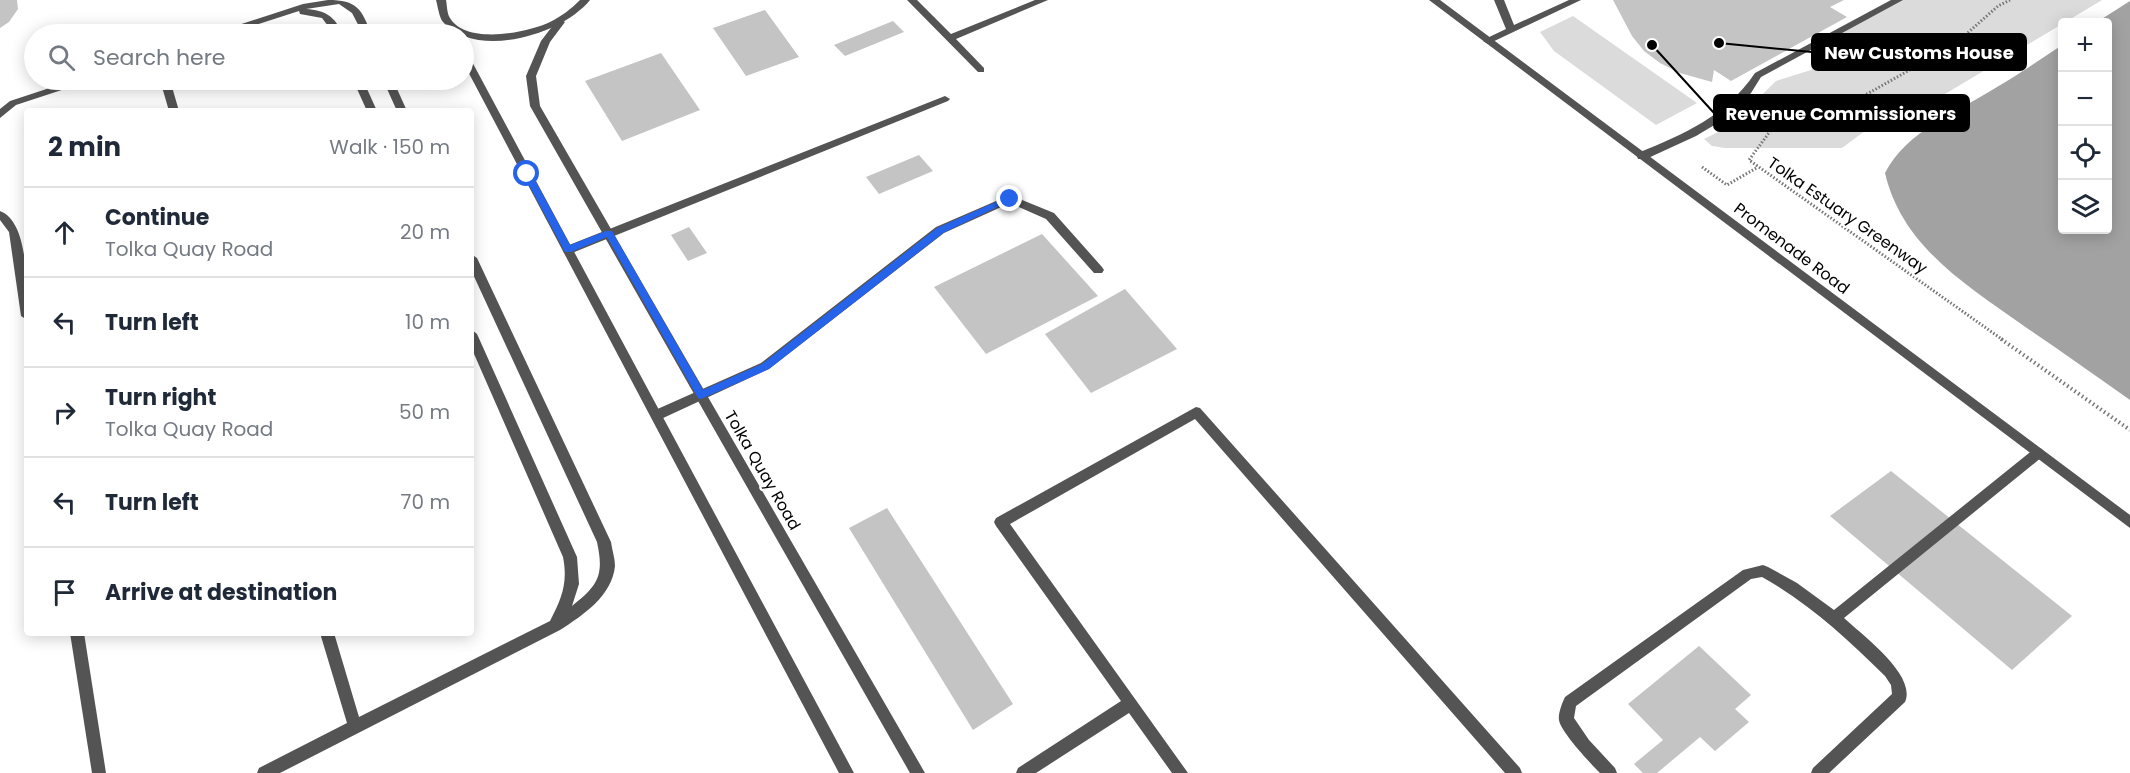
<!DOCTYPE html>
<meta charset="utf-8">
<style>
:root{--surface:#fff;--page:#f6f6f7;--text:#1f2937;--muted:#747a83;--line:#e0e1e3}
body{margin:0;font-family:Poppins,sans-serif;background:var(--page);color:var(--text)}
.controls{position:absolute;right:18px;top:18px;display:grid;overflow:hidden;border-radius:6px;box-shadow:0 3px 15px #0003}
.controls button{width:54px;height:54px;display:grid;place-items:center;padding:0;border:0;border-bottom:2px solid var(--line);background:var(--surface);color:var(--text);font:30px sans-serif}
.stop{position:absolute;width:18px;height:18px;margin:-14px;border:4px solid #2563eb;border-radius:50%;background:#fff}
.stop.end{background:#2563eb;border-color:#fff;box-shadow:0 2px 6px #0008}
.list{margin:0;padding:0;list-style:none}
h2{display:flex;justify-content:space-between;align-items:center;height:78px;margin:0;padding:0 24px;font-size:26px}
h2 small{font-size:20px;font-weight:400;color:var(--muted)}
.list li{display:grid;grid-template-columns:39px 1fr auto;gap:18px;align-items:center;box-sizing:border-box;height:90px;padding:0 24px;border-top:2px solid var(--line)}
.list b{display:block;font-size:22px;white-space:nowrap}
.list p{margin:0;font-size:20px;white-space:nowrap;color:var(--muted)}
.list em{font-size:20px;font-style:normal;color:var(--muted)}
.icon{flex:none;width:33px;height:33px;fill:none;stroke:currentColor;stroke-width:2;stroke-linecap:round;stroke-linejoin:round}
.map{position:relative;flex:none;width:2130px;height:773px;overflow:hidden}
.search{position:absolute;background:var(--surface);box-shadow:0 3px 15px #0003;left:24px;top:24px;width:450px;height:66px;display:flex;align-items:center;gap:15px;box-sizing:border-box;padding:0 21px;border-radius:33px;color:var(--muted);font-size:22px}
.panel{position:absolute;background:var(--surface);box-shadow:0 3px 15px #0003;left:24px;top:108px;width:450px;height:528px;border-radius:6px}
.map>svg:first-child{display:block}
.green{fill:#dbdbdb}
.water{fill:#a2a2a2}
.building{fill:#c4c4c4}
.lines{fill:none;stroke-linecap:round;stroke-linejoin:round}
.path-far1{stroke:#767676;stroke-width:3;stroke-dasharray:1.5 2;stroke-linecap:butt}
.path{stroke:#767676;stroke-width:4;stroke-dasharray:1.5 3;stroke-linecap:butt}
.service{fill:#545454;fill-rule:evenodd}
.minor{fill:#545454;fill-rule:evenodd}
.tertiary{fill:#545454;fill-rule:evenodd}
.route{fill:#2563eb}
.labels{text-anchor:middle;stroke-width:4.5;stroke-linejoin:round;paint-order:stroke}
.street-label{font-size:16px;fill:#000;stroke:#fff}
.leader{fill:none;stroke:#000;stroke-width:2}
.callout-dot{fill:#000;stroke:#fff;stroke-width:2}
.callout{fill:#000;stroke:#000;stroke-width:2}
.callout-label{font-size:18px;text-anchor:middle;font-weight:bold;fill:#fff}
</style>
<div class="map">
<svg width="2130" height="773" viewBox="0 0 2130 773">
<rect width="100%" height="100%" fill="#fff"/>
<g class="green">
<polygon points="1898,0 2102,0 1945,94 1877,122 1842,148 1725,148 1712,146 1704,139 1730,126 1776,81 1811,70 1849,26"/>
<polygon points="1573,16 1697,103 1656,125 1554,51 1540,32"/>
</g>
<path class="water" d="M2130,1V400C2095,375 2059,350 2024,326C1966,285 1902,246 1885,173C1907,130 1958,112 1997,87C2019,74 2041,59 2062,45V230H2108V22H2097Z"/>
<g class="building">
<polygon points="0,0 17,0 18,9 9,22 0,28"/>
<polygon points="1613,0 1844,0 1830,7 1847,17 1731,81 1714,70 1712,82 1680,73 1660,63 1644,51 1632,36"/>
<polygon points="765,10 799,57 746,76 713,28"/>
<polygon points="893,21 904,32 845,56 834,45"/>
<polygon points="661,53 700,110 622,141 585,81"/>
<polygon points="919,155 933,171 879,194 866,177"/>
<polygon points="689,227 707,253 688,261 671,235"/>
<polygon points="1042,234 1098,296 986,354 934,287"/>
<polygon points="1125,289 1177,349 1091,393 1045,334"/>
<polygon points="1891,471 2072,616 2012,670 1830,516"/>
<polygon points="887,508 1013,704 973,730 849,528"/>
<polygon points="1699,646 1751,695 1735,709 1749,722 1715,751 1700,737 1657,773 1643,773 1634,764 1663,740 1628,704"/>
</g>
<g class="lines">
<g class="path-far1">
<polyline points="1702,167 1727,185 1758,167"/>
<polyline points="2003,340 1749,160 1774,126 1851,103 1954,45 1998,6 2010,0"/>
</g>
<polyline class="path" points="2001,339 2130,430"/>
<g class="service">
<path d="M328,0C357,0 362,9 371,34H363L352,13L339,4L306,9C325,10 336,17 342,34H334L322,18L300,14L299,11L228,34H215L217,32L303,4Z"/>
<polygon points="907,0 917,0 951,34 1035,0 1048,0 956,39 984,68 984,72 978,72"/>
<polygon points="1494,0 1504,0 1514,25 1569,0 1581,0 1488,44 1483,41 1485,39 1506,29"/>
<path d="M1891,0H1903L1761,77L1751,93L1726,118L1696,136L1646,159H1638L1637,156L1638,153C1686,133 1725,117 1755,73Z"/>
<polygon points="74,80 88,80 86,82 16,105 0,118 0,109 10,101"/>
<polygon points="160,80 170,80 179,111 169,111"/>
<polygon points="353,80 363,80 377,111 367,111"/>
<polygon points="383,80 393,80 407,111 397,111"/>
<polygon points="945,96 950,99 948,101 572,253 564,253 563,250 564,247"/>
<polygon points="1010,195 1054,213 1102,267 1104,270 1102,273 1094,273 1046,219 1010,203 944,233 769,369 661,419 653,419 651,415 653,411 761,363 936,227"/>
<path d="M0,211C30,222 27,293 27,320L21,316L9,232L0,220Z"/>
<path d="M471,254L477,258L611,542C612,550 615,558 615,566C612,596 583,615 560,630L280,773H257L259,768L347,723L320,633H334L359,717L550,621C562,598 568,583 563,557L471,347V329L477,334L577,557L579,584L572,606C599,585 604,575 597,542L471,270Z"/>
<polygon points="1196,407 1200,408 1520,768 1522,773 1505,773 1195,419 1010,524 1188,773 1172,773 1129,713 1036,773 1016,773 1018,768 1121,701 996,526 994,522 996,518"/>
<path d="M2038,448L2042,449L2044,453L2042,457L1844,618C1862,635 1917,675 1905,702L1829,773H1811L1813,768L1892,694L1891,685L1885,676C1846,638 1810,604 1762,577L1751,579L1576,706L1574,718L1589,740L1615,768L1617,773H1600C1591,764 1560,731 1559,720C1558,714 1562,703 1565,697L1743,570L1763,565L1768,567L1797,583L1834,610L2034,449Z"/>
<polygon points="70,633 84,633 106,773 92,773"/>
</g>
<polygon class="minor" points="560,19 565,22 550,42 536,76 540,106 925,773 910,773 530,106 526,76 541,41 557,20"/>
<g class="tertiary">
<path d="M436,0H446C447,5 447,14 450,18C466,45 527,33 550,22C562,16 571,9 580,0H590C562,35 476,60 443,22C439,17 438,7 436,0Z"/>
<polygon points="1429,0 1440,0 2130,515 2130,528"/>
<polygon points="464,46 469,49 470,58 854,773 839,773 464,64"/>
</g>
</g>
<polygon class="route" points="524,171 530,171 570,245 606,231 612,231 703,390 762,364 937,228 1007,197 1014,199 943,233 769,369 701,399 698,398 607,237 571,252 565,252 523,174"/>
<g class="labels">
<g class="street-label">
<text transform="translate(1848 215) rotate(35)" y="6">Tolka Estuary Greenway</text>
<text transform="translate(1792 248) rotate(37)" y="6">Promenade Road</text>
<text transform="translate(763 470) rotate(60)" y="6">Tolka Quay Road</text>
</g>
</g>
<path class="leader" d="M1719 43L1812 52M1652 45L1714 113"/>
<g class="callout-dot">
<circle cx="1719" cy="43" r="6"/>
<circle cx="1652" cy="45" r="6"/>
</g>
<g class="callout">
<rect x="1812" y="34" width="214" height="36" rx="6"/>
<rect x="1714" y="95" width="255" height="36" rx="6"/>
</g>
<g class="callout-label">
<text x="1919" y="59">New Customs House</text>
<text x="1841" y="120">Revenue Commissioners</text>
</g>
</svg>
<div class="controls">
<button>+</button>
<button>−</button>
<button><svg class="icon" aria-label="locate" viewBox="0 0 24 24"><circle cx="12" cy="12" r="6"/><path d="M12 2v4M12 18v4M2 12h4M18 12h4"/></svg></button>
<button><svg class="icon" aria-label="layers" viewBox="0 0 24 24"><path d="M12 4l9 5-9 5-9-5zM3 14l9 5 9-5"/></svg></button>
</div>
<div class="stop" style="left:527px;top:174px"></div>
<div class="stop end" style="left:1010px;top:199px"></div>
<div class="search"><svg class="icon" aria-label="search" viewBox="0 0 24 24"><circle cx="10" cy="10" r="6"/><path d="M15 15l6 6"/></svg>Search here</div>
<section class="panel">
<h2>2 min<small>Walk · 150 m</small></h2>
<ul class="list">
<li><svg class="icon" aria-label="ahead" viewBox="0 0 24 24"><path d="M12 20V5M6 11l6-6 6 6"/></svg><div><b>Continue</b><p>Tolka Quay Road</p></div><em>20 m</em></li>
<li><svg class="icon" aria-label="left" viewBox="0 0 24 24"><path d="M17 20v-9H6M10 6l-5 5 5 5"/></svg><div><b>Turn left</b></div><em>10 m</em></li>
<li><svg class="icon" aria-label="right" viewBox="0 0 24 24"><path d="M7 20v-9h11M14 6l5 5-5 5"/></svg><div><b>Turn right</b><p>Tolka Quay Road</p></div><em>50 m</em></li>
<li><svg class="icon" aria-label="left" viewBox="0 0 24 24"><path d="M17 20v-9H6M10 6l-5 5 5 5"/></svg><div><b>Turn left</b></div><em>70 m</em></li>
<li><svg class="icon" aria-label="arrive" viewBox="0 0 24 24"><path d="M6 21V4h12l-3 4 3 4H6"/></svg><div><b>Arrive at destination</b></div></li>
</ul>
</section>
</div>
